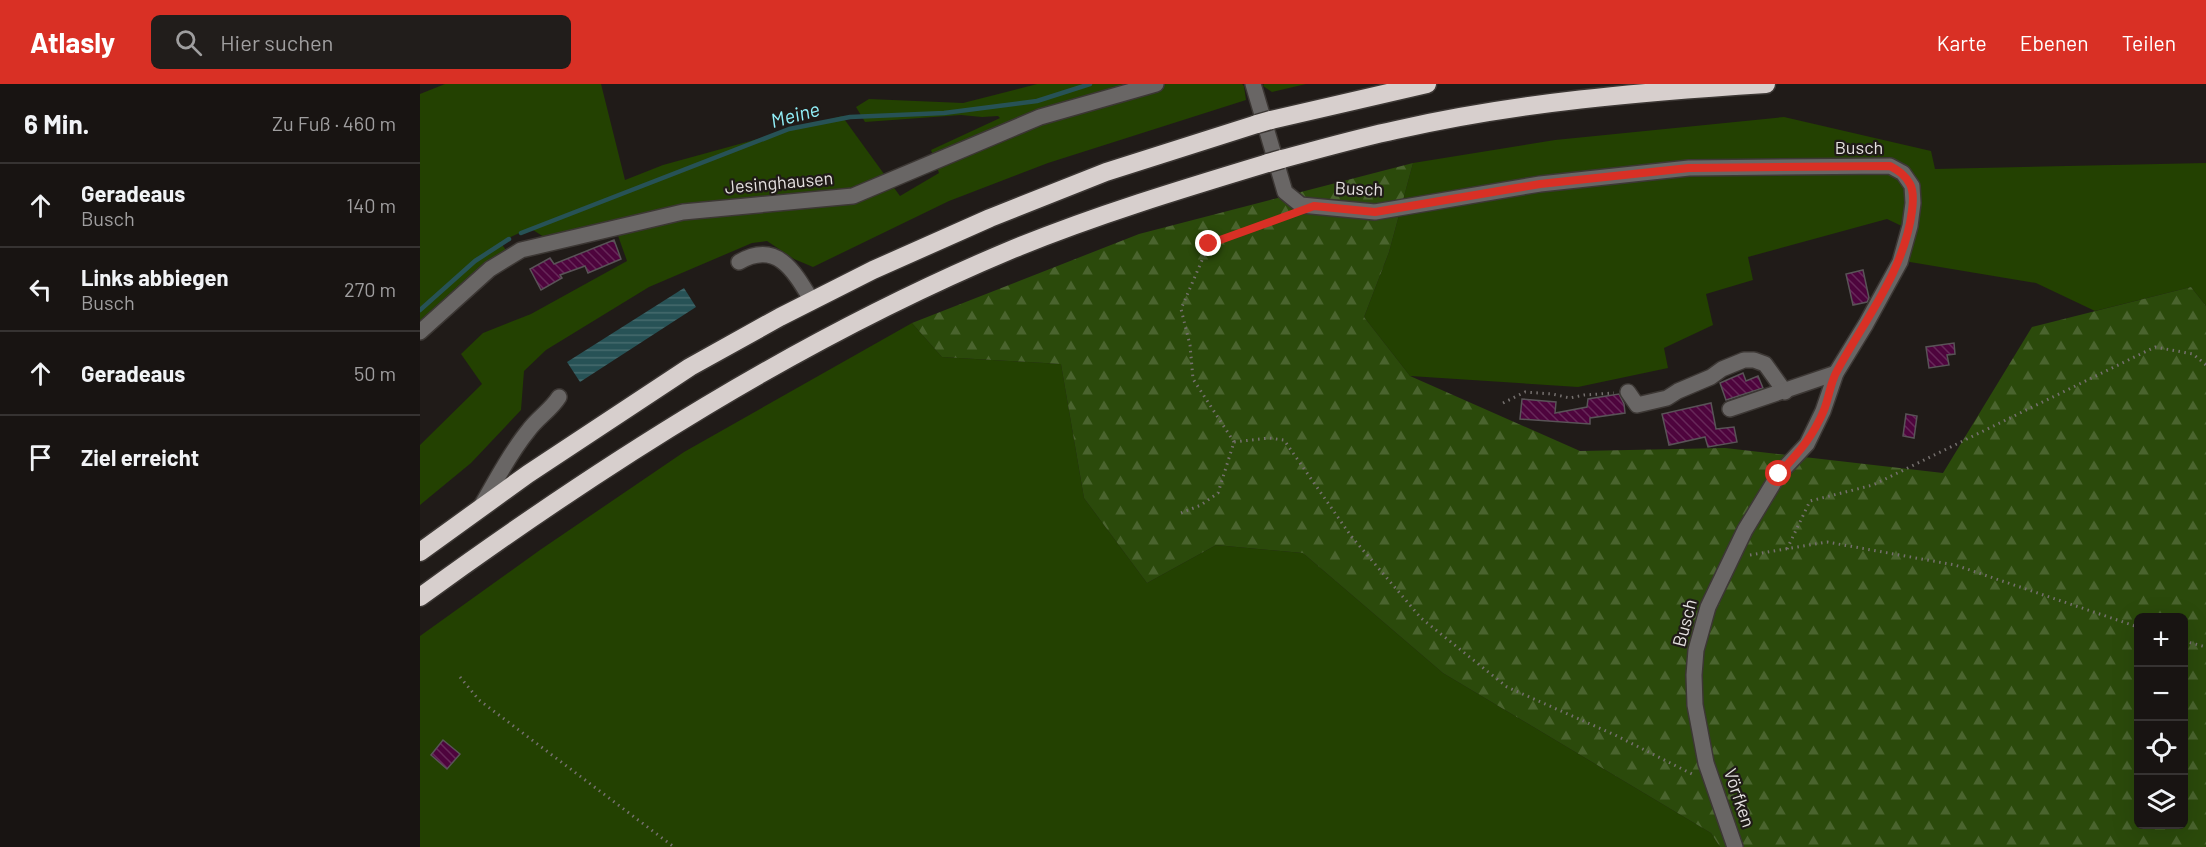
<!DOCTYPE html>
<html lang="de">
<meta charset="utf-8">
<style>
:root{--surface:#181412;--page:#211d1b;--text:#f1f3f6;--muted:#9f9e9f;--line:#363332;--accent:#d93025}
body{margin:0;font-family:Barlow,sans-serif;background:var(--page);color:var(--text)}
.controls{position:absolute;right:18px;bottom:18px;display:grid;overflow:hidden;border-radius:9px;box-shadow:0 6px 24px #0002}
.controls button{width:54px;height:54px;display:grid;place-items:center;padding:0;border:0;border-bottom:2px solid var(--line);background:var(--surface);color:var(--text);font:30px sans-serif}
.stop{position:absolute;width:18px;height:18px;margin:-14px;border:4px solid #d93025;border-radius:50%;background:#fff}
.stop.end{background:#d93025;border-color:#fff;box-shadow:0 2px 6px #0008}
.list{margin:0;padding:0;list-style:none}
h2{display:flex;justify-content:space-between;align-items:center;height:78px;margin:0;padding:0 24px;font-size:26px}
h2 small{font-size:20px;font-weight:400;color:var(--muted)}
.list li{display:grid;grid-template-columns:39px 1fr auto;gap:18px;align-items:center;box-sizing:border-box;height:84px;padding:0 24px;border-top:2px solid var(--line)}
.list b{display:block;font-size:22px;white-space:nowrap}
.list p{margin:0;font-size:20px;white-space:nowrap;color:var(--muted)}
.list em{font-size:20px;font-style:normal;color:var(--muted)}
.icon{flex:none;width:33px;height:33px;fill:none;stroke:currentColor;stroke-width:2;stroke-linecap:round;stroke-linejoin:round}
.map{position:relative;flex:none;width:1786px;height:763px;overflow:hidden}
header{display:flex;align-items:center;gap:36px;box-sizing:border-box;height:84px;padding:0 30px;background:var(--accent);color:#fff}
header strong{font-size:28px}
nav{display:flex;gap:33px;margin-inline-start:auto;font-size:21px}
.search{width:420px;height:54px;background:var(--page);display:flex;align-items:center;gap:15px;box-sizing:border-box;padding:0 21px;border-radius:9px;color:var(--muted);font-size:22px}
main{display:flex}
aside{flex:1;background:var(--surface)}
.map>svg:first-child{display:block}
.grass{fill:#234101}
.forest{fill:url(#forest-firs);fill-rule:evenodd}
.water{fill:url(#water-rules)}
.lines{fill:none;stroke-linecap:round;stroke-linejoin:round}
.stream{stroke:#275256;stroke-width:4.5}
.building{fill:url(#building-back-hatch);stroke:#595357;stroke-width:1.5}
.minor-casing{stroke:#3c3734;stroke-width:18}
.highway-casing{stroke:#3c3734;stroke-width:21}
.path{stroke:#75706e;stroke-width:3;stroke-dasharray:1.5 4.5;stroke-linecap:butt}
.minor{stroke:#696665;stroke-width:15}
.highway{stroke:#d7cfcd;stroke-width:18}
.highway-bridge-casing{stroke:#3c3734;stroke-width:21;stroke-linecap:butt}
.highway-bridge{stroke:#d7cfcd;stroke-width:18}
.route{stroke:#d93025;stroke-width:8}
.labels{text-anchor:middle;stroke-width:4.5;stroke-linejoin:round;paint-order:stroke}
.street-label{font-size:18px;fill:#e5e1e0;stroke:#201b18}
.water-label{font-size:20px;font-style:italic;fill:#92f0f9;stroke:#201b18}
</style>
<header>
<strong>Atlasly</strong>
<div class="search"><svg class="icon" aria-label="search" viewBox="0 0 24 24"><circle cx="10" cy="10" r="6"/><path d="M15 15l6 6"/></svg>Hier suchen</div>
<nav><a>Karte</a><a>Ebenen</a><a>Teilen</a></nav>
</header>
<main>
<aside>
<h2>6 Min.<small>Zu Fuß · 460 m</small></h2>
<ul class="list">
<li><svg class="icon" aria-label="ahead" viewBox="0 0 24 24"><path d="M12 20V5M6 11l6-6 6 6"/></svg><div><b>Geradeaus</b><p>Busch</p></div><em>140 m</em></li>
<li><svg class="icon" aria-label="left" viewBox="0 0 24 24"><path d="M17 20v-9H6M10 6l-5 5 5 5"/></svg><div><b>Links abbiegen</b><p>Busch</p></div><em>270 m</em></li>
<li><svg class="icon" aria-label="ahead" viewBox="0 0 24 24"><path d="M12 20V5M6 11l6-6 6 6"/></svg><div><b>Geradeaus</b></div><em>50 m</em></li>
<li><svg class="icon" aria-label="arrive" viewBox="0 0 24 24"><path d="M6 21V4h12l-3 4 3 4H6"/></svg><div><b>Ziel erreicht</b></div></li>
</ul>
</aside>
<div class="map">
<svg width="1786" height="763" viewBox="0 0 1786 763">
<defs>
<pattern id="forest-firs" width="22" height="20" patternUnits="userSpaceOnUse" patternTransform="scale(1.5)"><rect width="22" height="20" fill="#2b4a0b"/><path d="M5 1l3.5 6h-7zM16 11l3.5 6h-7z" fill="#4a642e"/></pattern>
<pattern id="water-rules" width="6" height="5" patternUnits="userSpaceOnUse" patternTransform="scale(1.5)"><rect width="6" height="5" fill="#275256"/><path d="M0 2.5h6" fill="none" stroke="#466b6e"/></pattern>
<pattern id="building-back-hatch" width="6" height="6" patternUnits="userSpaceOnUse" patternTransform="scale(1.5)"><rect width="6" height="6" fill="#4e043d"/><path d="M-1 5l2 2M0 0l6 6M5-1l2 2" fill="none" stroke="#672859"/></pattern>
</defs>
<rect width="100%" height="100%" fill="#201b18"/>
<g class="grass">
<polygon points="25,0 181,0 205,96 243,81 422,32 480,112 519,89 511,66 580,34 578,32 562,33 541,31 445,38 436,23 449,15 543,19 617,0 822,0 824,2 826,16 628,79 529,117 393,183 374,175 347,157 332,159 229,203 126,266 104,287 101,326 51,379 0,421 0,361 62,300 41,270 63,249 111,230 207,177 196,146 127,155 110,144 80,158 86,166 45,198 0,238 0,10"/>
<polygon points="844,0 886,0 852,8 843,2"/>
<polygon points="1364,33 1511,67 1515,85 1786,79 1786,222 1771,203 1675,227 1616,199 1478,176 1488,145 1467,135 1328,173 1333,196 1286,210 1293,241 1244,264 1248,284 1158,303 990,292 944,233 969,168 993,79 1135,56"/>
<polygon points="492,239 522,273 641,280 664,414 727,499 796,461 883,469 1023,589 1291,749 1300,763 0,763 0,552 120,466 264,368"/>
</g>
<path class="forest" d="M993,79L969,168L944,233L990,292L1160,367L1305,364L1523,389L1612,243L1771,203L1786,222V763H1300L1291,749L1023,589L883,469L796,461L727,499L664,414L641,280L522,273L492,239L719,150ZM1718,534H1764V740H1718Z"/>
<polygon class="water" points="264,204 276,223 160,298 147,278"/>
<g class="lines">
<g class="stream">
<polyline points="101,149 369,45 430,33 524,29 617,17 670,0"/>
<polyline points="0,226 55,177 89,155"/>
</g>
</g>
<g class="building">
<polygon points="194,156 201,175 168,189 165,182 140,191 142,194 121,206 110,185 130,174 134,180"/>
<polygon points="1443,186 1449,214 1447,218 1433,221 1426,190"/>
<polygon points="1534,259 1535,270 1527,271 1529,281 1509,284 1506,263"/>
<polygon points="1323,289 1326,297 1338,292 1343,304 1306,316 1300,299"/>
<polygon points="1199,310 1204,320 1205,329 1170,334 1170,340 1100,335 1102,315 1136,318 1135,329 1167,323 1168,315"/>
<polygon points="1291,319 1296,345 1314,343 1317,358 1288,363 1285,353 1249,361 1242,330"/>
<polygon points="1486,330 1497,332 1494,354 1483,352"/>
<polygon points="23,656 40,670 27,685 11,671"/>
</g>
<g class="lines">
<defs>
<g id="minor">
<polyline points="833,0 865,108 881,121 955,128 1120,100 1269,84 1470,82 1483,89 1492,102 1493,119 1490,142 1480,178 1446,240 1416,289 1403,327 1387,360 1359,390 1325,446 1288,523 1276,566 1274,591 1275,621 1286,679 1315,763"/>
<path d="M319,178C357,156 374,187 392,217"/>
<polyline points="0,248 70,185 101,166 263,128 433,112 620,33 736,0"/>
<polyline points="1208,308 1217,321 1247,314 1258,307 1291,293 1302,285 1324,276 1334,276 1345,280 1365,308"/>
<polyline points="1310,325 1416,289"/>
<path d="M61,422C76,397 89,370 108,347C117,334 131,326 139,313"/>
</g>
<g id="highway">
<polyline points="851,36 1007,0"/>
<path d="M862,75C900,65 938,54 976,46C1098,18 1222,8 1346,0"/>
<polyline points="0,468 108,390 270,283 360,233 453,186 570,134 686,88 837,40"/>
<path d="M0,513C186,378 380,254 593,165C676,131 762,105 848,79"/>
</g>
</defs>
<use href="#minor" class="minor-casing"/>
<use href="#highway" class="highway-casing"/>
<g class="path">
<polyline points="1083,319 1105,308 1132,310 1150,314 1164,311 1194,309"/>
<polyline points="814,358 773,295 770,261 761,225 789,160 871,131"/>
<polyline points="761,429 781,421 798,409 814,358 849,354 864,356 931,452 1001,534 1087,603 1195,651 1274,691"/>
<polyline points="1367,465 1390,417 1453,401 1735,263 1773,270 1786,281"/>
<polyline points="1330,471 1407,458 1535,481 1718,543"/>
<polyline points="1764,557 1786,563"/>
<polyline points="40,593 59,616 254,763"/>
</g>
<use href="#minor" class="minor"/>
<use href="#highway" class="highway"/>
<defs>
<g id="highway-bridge">
<polyline points="837,40 851,36"/>
<polyline points="848,79 862,75"/>
</g>
</defs>
<use href="#highway-bridge" class="highway-bridge-casing"/>
<use href="#highway-bridge" class="highway-bridge"/>
</g>
<g class="lines">
<path class="route" d="M789,160L894,122L955,128L1120,100L1269,84L1470,82C1479,87 1485,91 1490,100C1494,107 1493,119 1492,127C1484,188 1445,235 1417,287C1410,299 1409,314 1404,326C1393,353 1378,369 1359,390"/>
</g>
<g class="labels">
<g class="street-label">
<text x="1439" y="70">Busch</text>
<text transform="translate(359 99) rotate(-5)" y="6">Jesinghausen</text>
<text transform="translate(939 105) rotate(2)" y="6">Busch</text>
<text transform="translate(1265 539) rotate(-75)" y="6">Busch</text>
<text transform="translate(1319 714) rotate(71)" y="6">Vörfken</text>
</g>
<g class="water-label">
<text transform="translate(375 31) rotate(-15)" y="7">Meine</text>
</g>
</g>
</svg>
<div class="controls">
<button>+</button>
<button>−</button>
<button><svg class="icon" aria-label="locate" viewBox="0 0 24 24"><circle cx="12" cy="12" r="6"/><path d="M12 2v4M12 18v4M2 12h4M18 12h4"/></svg></button>
<button><svg class="icon" aria-label="layers" viewBox="0 0 24 24"><path d="M12 4l9 5-9 5-9-5zM3 14l9 5 9-5"/></svg></button>
</div>
<div class="stop" style="left:1359px;top:390px"></div>
<div class="stop end" style="left:789px;top:160px"></div>
</div>
</main>
